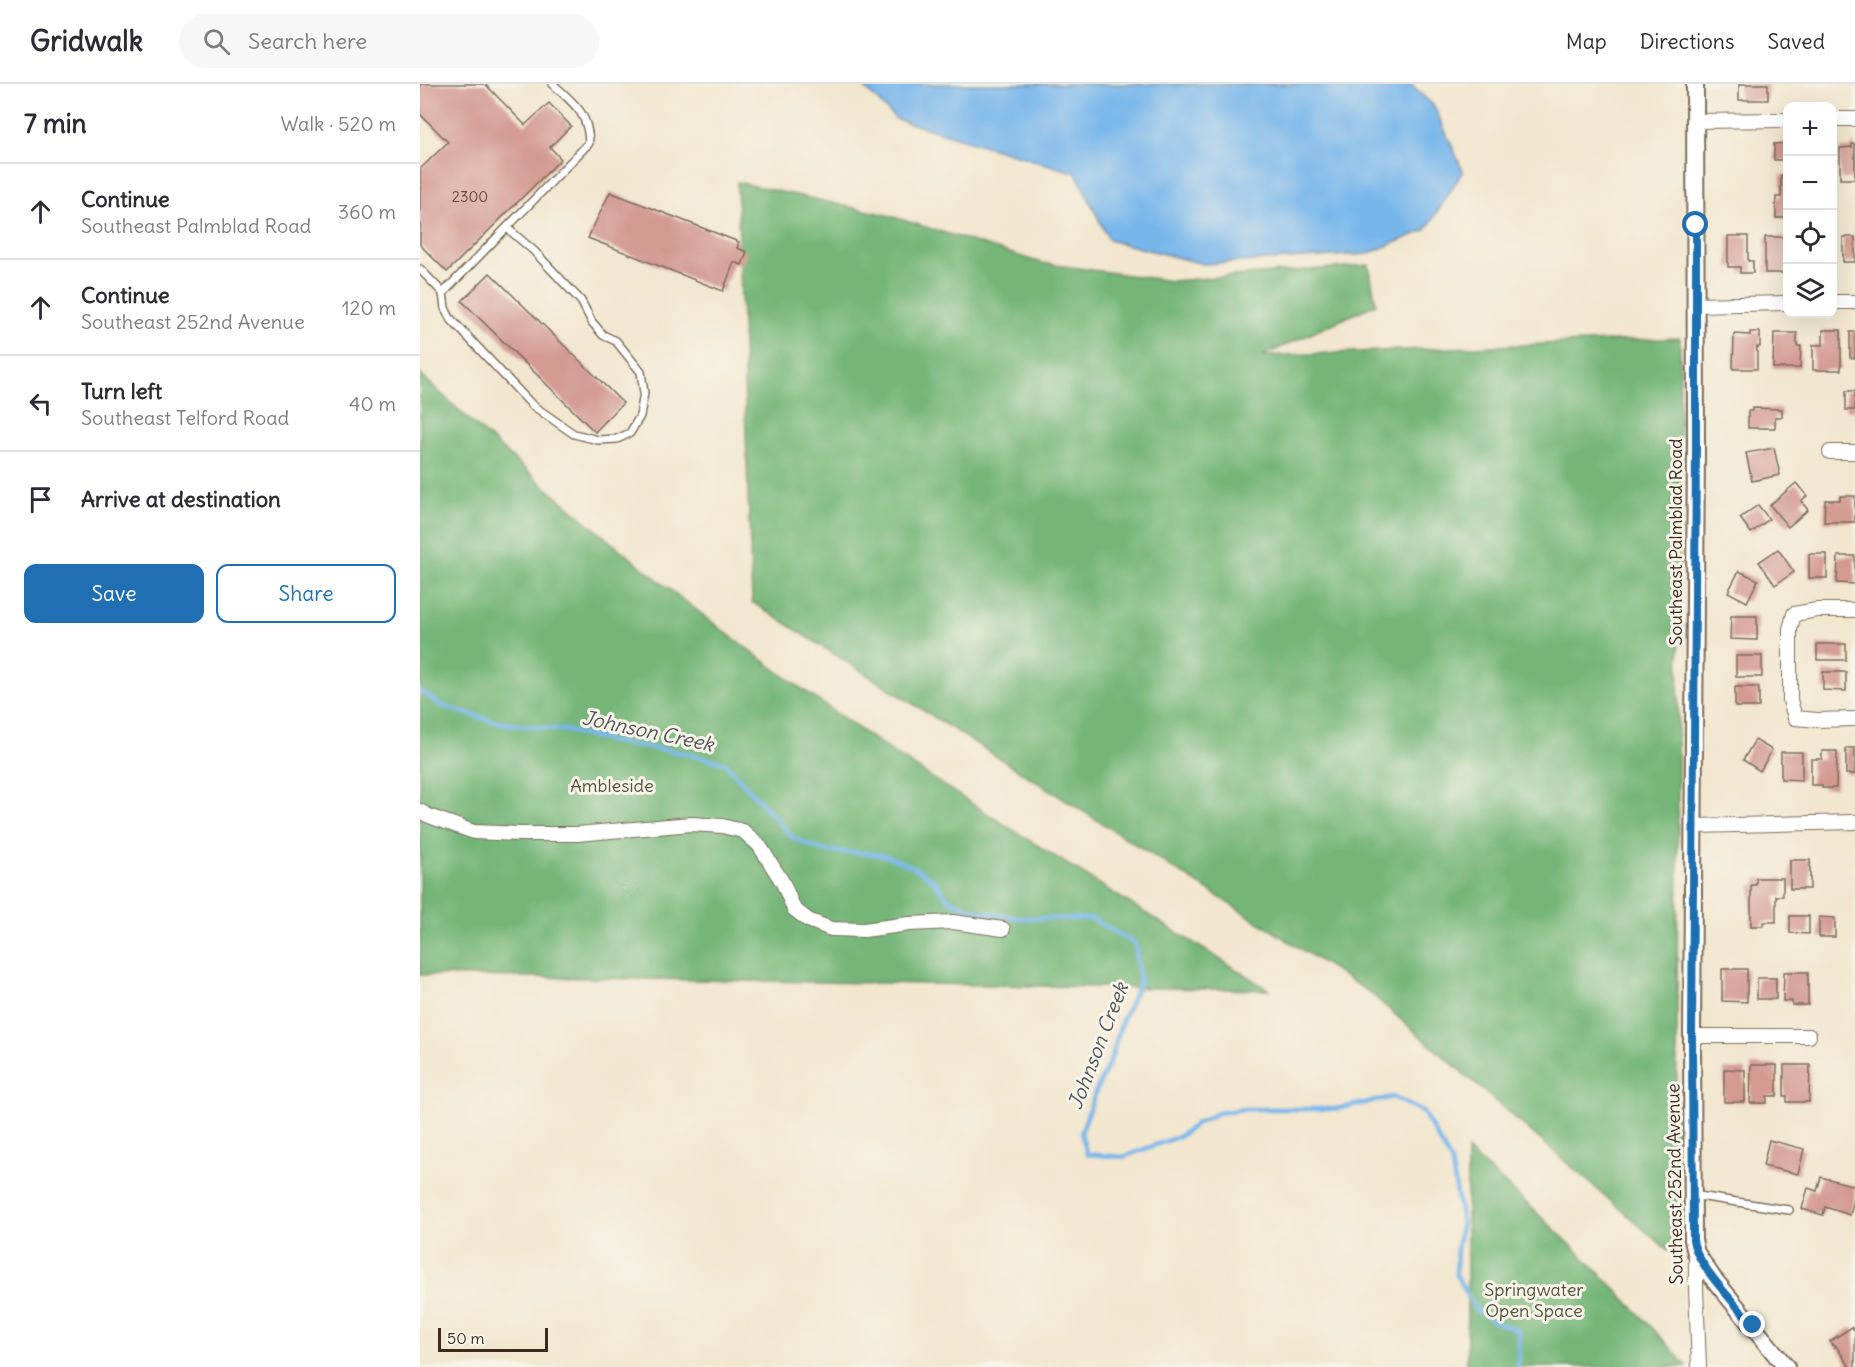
<!DOCTYPE html>
<meta charset="utf-8">
<style>
:root{--surface:#fff;--page:#f7f7f7;--text:#2b2b33;--muted:#7c7c81;--line:#e1e1e2;--accent:#1f6fb2}
body{margin:0;font-family:Delius,sans-serif;background:var(--page);color:var(--text)}
.controls{position:absolute;right:18px;top:18px;display:grid;overflow:hidden;border-radius:12px;box-shadow:0 6px 24px #0002}
.controls button{width:54px;height:54px;display:grid;place-items:center;padding:0;border:0;border-bottom:2px solid var(--line);background:var(--surface);color:var(--text);font:30px sans-serif}
.scale{position:absolute;left:18px;bottom:15px;width:110px;box-sizing:border-box;padding-left:6px;border:3px solid #3b2a1e;border-top:0;font-size:16px;line-height:21px;white-space:nowrap;color:#3b2a1e;-webkit-text-stroke:4px #f7f3e8;paint-order:stroke}
.stop{position:absolute;width:18px;height:18px;margin:-14px;border:4px solid #1f6fb2;border-radius:50%;background:#fff}
.stop.end{background:#1f6fb2;border-color:#fff;box-shadow:0 2px 6px #0008}
.list{margin:0;padding:0;list-style:none}
h2{display:flex;justify-content:space-between;align-items:center;height:78px;margin:0;padding:0 24px;font-size:26px}
h2 small{font-size:20px;font-weight:400;color:var(--muted)}
.list li{display:grid;grid-template-columns:39px 1fr auto;gap:18px;align-items:center;box-sizing:border-box;height:96px;padding:0 24px;border-top:2px solid var(--line)}
.list b{display:block;font-size:22px;white-space:nowrap}
.list p{margin:0;font-size:20px;white-space:nowrap;color:var(--muted)}
.list em{font-size:20px;font-style:normal;color:var(--muted)}
.actions{display:flex;gap:12px;padding:18px 24px}
.actions a{flex:1;padding:14px 0;border:2px solid var(--accent);border-radius:12px;text-align:center;font-size:21px;color:var(--accent)}
.actions .main{background:var(--accent);color:#fff}
.icon{flex:none;width:33px;height:33px;fill:none;stroke:currentColor;stroke-width:2;stroke-linecap:round;stroke-linejoin:round}
.map{position:relative;flex:none;width:1435px;height:1283px;overflow:hidden}
header{display:flex;align-items:center;gap:36px;box-sizing:border-box;height:84px;padding:0 30px;background:var(--surface);border-bottom:2px solid var(--line)}
header strong{font-size:28px}
nav{display:flex;gap:33px;margin-inline-start:auto;font-size:21px}
.search{width:420px;height:54px;background:var(--page);display:flex;align-items:center;gap:15px;box-sizing:border-box;padding:0 21px;border-radius:33px;color:var(--muted);font-size:22px}
main{display:flex}
aside{flex:1;background:var(--surface)}
.map>svg:first-child{display:block}
.forest{fill:#74b678;stroke:#58704b;stroke-width:1.5}
.water{fill:#77b6eb;stroke:#597084;stroke-width:1.5}
.lines{fill:none;stroke-linecap:round;stroke-linejoin:round}
.stream{stroke:#77b6eb;stroke-width:4.5}
.building{fill:#d39a90}
.service-casing{stroke:#7b6c5c;stroke-width:10}
.minor-casing{stroke:#7b6c5c;stroke-width:16}
.tertiary-casing{stroke:#7b6c5c;stroke-width:20}
.service{stroke:#fff;stroke-width:7}
.minor{stroke:#fff;stroke-width:14}
.tertiary{stroke:#fff;stroke-width:16}
.route{stroke:#1f6fb2;stroke-width:8}
.labels{text-anchor:middle;stroke-width:6;stroke-linejoin:round;paint-order:stroke}
.number-label{font-size:15px;fill:#61463a}
.street-label{font-size:18px;fill:#3b2a1e;stroke:#f7f3e8}
.park-label{font-size:18px;fill:#50543a;stroke:#f7f3e8}
.water-label{font-size:20px;font-style:italic;fill:#4d545c;stroke:#f7f3e8}
</style>
<header>
<strong>Gridwalk</strong>
<div class="search"><svg class="icon" aria-label="search" viewBox="0 0 24 24"><circle cx="10" cy="10" r="6"/><path d="M15 15l6 6"/></svg>Search here</div>
<nav><a>Map</a><a>Directions</a><a>Saved</a></nav>
</header>
<main>
<aside>
<h2>7 min<small>Walk · 520 m</small></h2>
<ul class="list">
<li><svg class="icon" aria-label="ahead" viewBox="0 0 24 24"><path d="M12 20V5M6 11l6-6 6 6"/></svg><div><b>Continue</b><p>Southeast Palmblad Road</p></div><em>360 m</em></li>
<li><svg class="icon" aria-label="ahead" viewBox="0 0 24 24"><path d="M12 20V5M6 11l6-6 6 6"/></svg><div><b>Continue</b><p>Southeast 252nd Avenue</p></div><em>120 m</em></li>
<li><svg class="icon" aria-label="left" viewBox="0 0 24 24"><path d="M17 20v-9H6M10 6l-5 5 5 5"/></svg><div><b>Turn left</b><p>Southeast Telford Road</p></div><em>40 m</em></li>
<li><svg class="icon" aria-label="arrive" viewBox="0 0 24 24"><path d="M6 21V4h12l-3 4 3 4H6"/></svg><div><b>Arrive at destination</b></div></li>
</ul>
<div class="actions"><a class="main">Save</a><a>Share</a></div>
</aside>
<div class="map">
<svg width="1435" height="1283" viewBox="0 0 1435 1283">
<rect width="100%" height="100%" fill="#f7f3e8"/>
<filter id="ink" filterUnits="userSpaceOnUse"><feTurbulence type="fractalNoise" baseFrequency=".0167" numOctaves="2"/><feDisplacementMap in="SourceGraphic" scale="12" xChannelSelector="R" yChannelSelector="G"/><feConvolveMatrix kernelMatrix="1 2 1 2 8 2 1 2 1" color-interpolation-filters="sRGB"/></filter>
<filter id="wash" filterUnits="userSpaceOnUse"><feTurbulence type="fractalNoise" baseFrequency=".008" numOctaves="4" result="noise"/><feDisplacementMap in="SourceGraphic" scale="24" xChannelSelector="R" yChannelSelector="G"/><feGaussianBlur stdDeviation="1.35" result="paint"/><feColorMatrix in="noise" values="0 0 0 0 0 0 0 0 0 0 0 0 0 0 0 0 0 1.4 0 .05"/><feComposite in="paint" operator="in"/></filter>
<g filter="url(#wash)">
<rect width="100%" height="100%" fill="#f2e6ce"/>
<g class="forest">
<polygon points="317,98 467,131 622,179 752,197 949,181 956,220 842,272 1260,254 1256,1173 949,908 332,518"/>
<path d="M0,290C146,428 304,554 470,666C594,749 723,827 849,906L0,891Z"/>
<path d="M1047,1066C1125,1134 1200,1205 1267,1283H1047Z"/>
</g>
<polygon class="water" points="441,0 990,0 1014,22 1043,87 1006,146 947,170 783,180 689,156 656,89 476,35"/>
<g class="lines">
<polyline class="stream" points="0,607 22,622 79,639 144,646 189,657 264,669 305,679 373,754 404,767 445,769 467,772 493,783 512,795 528,815 556,827 600,834 673,835 715,860 720,898 702,937 691,975 676,1007 661,1049 667,1070 703,1073 760,1052 777,1039 798,1029 824,1025 916,1025 973,1013 1003,1028 1031,1077 1042,1137 1037,1166 1036,1191 1056,1226 1078,1239 1099,1247 1098,1283"/>
</g>
<g id="blocks">
<g class="building">
<polygon points="0,0 65,0 105,41 129,19 151,42 130,63 141,75 27,188 0,161 0,85 28,58 0,30"/>
<rect x="1319" y="0" width="29" height="16"/>
<polygon points="1368,59 1368,76 1354,76 1354,60"/>
<polygon points="1432,60 1435,60 1435,95 1420,95 1420,64 1432,63"/>
<polygon points="1361,91 1368,91 1368,134 1356,134 1356,113 1361,113"/>
<polygon points="190,108 319,158 317,164 327,168 322,181 314,178 303,207 168,154"/>
<polygon points="1308,152 1328,152 1328,177 1333,177 1333,189 1320,189 1320,183 1308,183"/>
<rect x="1345" y="153" width="23" height="36"/>
<rect x="1423" y="153" width="12" height="25"/>
<polygon points="70,189 203,319 175,348 42,217"/>
<polygon points="1403,246 1421,246 1421,286 1393,286 1393,261 1403,261"/>
<polygon points="1330,248 1340,248 1340,263 1337,263 1337,285 1313,285 1314,250 1330,251"/>
<rect x="1430" y="248" width="5" height="26"/>
<polygon points="1354,249 1377,249 1377,262 1381,262 1380,284 1353,284"/>
<rect x="1426" y="307" width="9" height="19"/>
<polygon points="1332,324 1362,325 1362,333 1355,333 1355,344 1328,344 1328,327 1332,327"/>
<polygon points="1354,364 1360,391 1332,397 1326,369"/>
<polygon points="1376,399 1387,412 1381,417 1388,426 1368,443 1350,421"/>
<polygon points="1420,412 1435,412 1435,438 1404,438 1405,416 1420,416"/>
<polygon points="1338,421 1349,435 1331,449 1320,434"/>
<polygon points="1358,465 1374,488 1355,501 1339,478"/>
<rect x="1389" y="470" width="18" height="24"/>
<polygon points="1418,472 1435,472 1435,500 1417,499"/>
<polygon points="1319,487 1338,496 1327,518 1308,508"/>
<polygon points="1311,532 1337,532 1337,556 1310,555"/>
<rect x="1397" y="560" width="29" height="16"/>
<rect x="1316" y="572" width="26" height="21"/>
<polygon points="1403,588 1426,588 1426,607 1403,606"/>
<rect x="1315" y="603" width="24" height="20"/>
<polygon points="1335,656 1352,666 1340,687 1323,676"/>
<rect x="1426" y="664" width="9" height="26"/>
<polygon points="1402,667 1417,667 1416,704 1402,704 1402,701 1391,701 1391,675 1402,675"/>
<polygon points="1361,668 1382,668 1382,696 1361,695"/>
<rect x="1370" y="776" width="20" height="29"/>
<polygon points="1336,794 1363,794 1363,812 1356,812 1356,838 1343,838 1343,842 1331,842 1331,801 1336,801"/>
<polygon points="1370,832 1389,832 1389,850 1370,849"/>
<polygon points="1399,833 1415,834 1415,853 1399,853"/>
<polygon points="1302,885 1327,885 1327,918 1302,917"/>
<polygon points="1364,888 1388,888 1388,921 1372,921 1372,917 1363,917"/>
<rect x="1337" y="894" width="19" height="21"/>
<polygon points="1331,981 1357,981 1357,1012 1347,1012 1347,1019 1330,1019"/>
<polygon points="1364,981 1390,981 1389,1018 1367,1018 1367,1012 1364,1012"/>
<polygon points="1304,985 1325,986 1325,1018 1304,1018"/>
<polygon points="1349,1056 1384,1065 1378,1090 1343,1082"/>
<polygon points="1401,1093 1435,1102 1435,1113 1430,1131 1405,1123 1403,1131 1382,1125 1388,1104 1397,1107"/>
<polygon points="1432,1243 1435,1247 1435,1283 1430,1283 1416,1262 1414,1263 1410,1257"/>
</g>
</g>
</g>
<g filter="url(#ink)">
<use href="#blocks" fill-opacity="0" stroke="#7b6c5c" stroke-width="1.5"/>
<g class="lines">
<defs>
<g id="service">
<path d="M0,185L23,209L169,59C168,28 154,20 133,0"/>
<polyline points="23,209 25,224 30,234 112,321 154,350 178,356 197,355 210,349 220,332 224,309 221,288 196,257 183,251 172,238 161,217 114,167 87,144"/>
<polyline points="1272,1111 1369,1126"/>
</g>
<g id="minor">
<polyline points="1412,35 1435,35"/>
<polyline points="1275,37 1368,36"/>
<polyline points="1412,218 1435,218"/>
<polyline points="1275,221 1368,219"/>
<polyline points="1410,368 1435,368"/>
<polyline points="1435,526 1397,526 1374,530 1370,545 1370,616 1375,634 1397,636 1435,635"/>
<polyline points="0,727 9,732 54,748 100,750 157,750 271,740 302,742 323,747 339,761 363,799 374,825 388,836 411,845 444,846 489,840 533,838 583,845"/>
<polyline points="1274,742 1435,738"/>
<polyline points="1272,952 1389,952"/>
<polyline points="1276,1169 1276,1204 1279,1283"/>
</g>
<polyline id="tertiary" points="1275,0 1276,364 1272,952 1273,1156 1276,1169 1292,1193 1366,1283"/>
</defs>
<use href="#service" class="service-casing"/>
<use href="#minor" class="minor-casing"/>
<use href="#tertiary" class="tertiary-casing"/>
<use href="#service" class="service"/>
<use href="#minor" class="minor"/>
<use href="#tertiary" class="tertiary"/>
</g>
</g>
<g class="lines" filter="url(#ink)">
<path class="route" d="M1276,141V364L1272,952L1273,1156C1277,1182 1316,1220 1333,1241"/>
</g>
<g class="labels">
<g class="number-label">
<text x="50" y="118">2300</text>
</g>
<g class="street-label">
<text transform="translate(1256 458) rotate(-90)" y="6">Southeast Palmblad Road</text>
<text transform="translate(1255 1100) rotate(-91)" y="6">Southeast 252nd Avenue</text>
</g>
<g class="park-label">
<text x="192" y="708">Ambleside</text>
<text x="1114" y="1212">Springwater<tspan x="1114" dy="21">Open Space</tspan></text>
</g>
<g class="water-label">
<text transform="translate(228 647) rotate(12)" y="7">Johnson Creek</text>
<text transform="translate(678 962) rotate(-69)" y="7">Johnson Creek</text>
</g>
</g>
</svg>
<div class="controls">
<button>+</button>
<button>−</button>
<button><svg class="icon" aria-label="locate" viewBox="0 0 24 24"><circle cx="12" cy="12" r="6"/><path d="M12 2v4M12 18v4M2 12h4M18 12h4"/></svg></button>
<button><svg class="icon" aria-label="layers" viewBox="0 0 24 24"><path d="M12 4l9 5-9 5-9-5zM3 14l9 5 9-5"/></svg></button>
</div>
<div class="scale">50 m</div>
<div class="stop" style="left:1276px;top:141px"></div>
<div class="stop end" style="left:1333px;top:1241px"></div>
</div>
</main>
